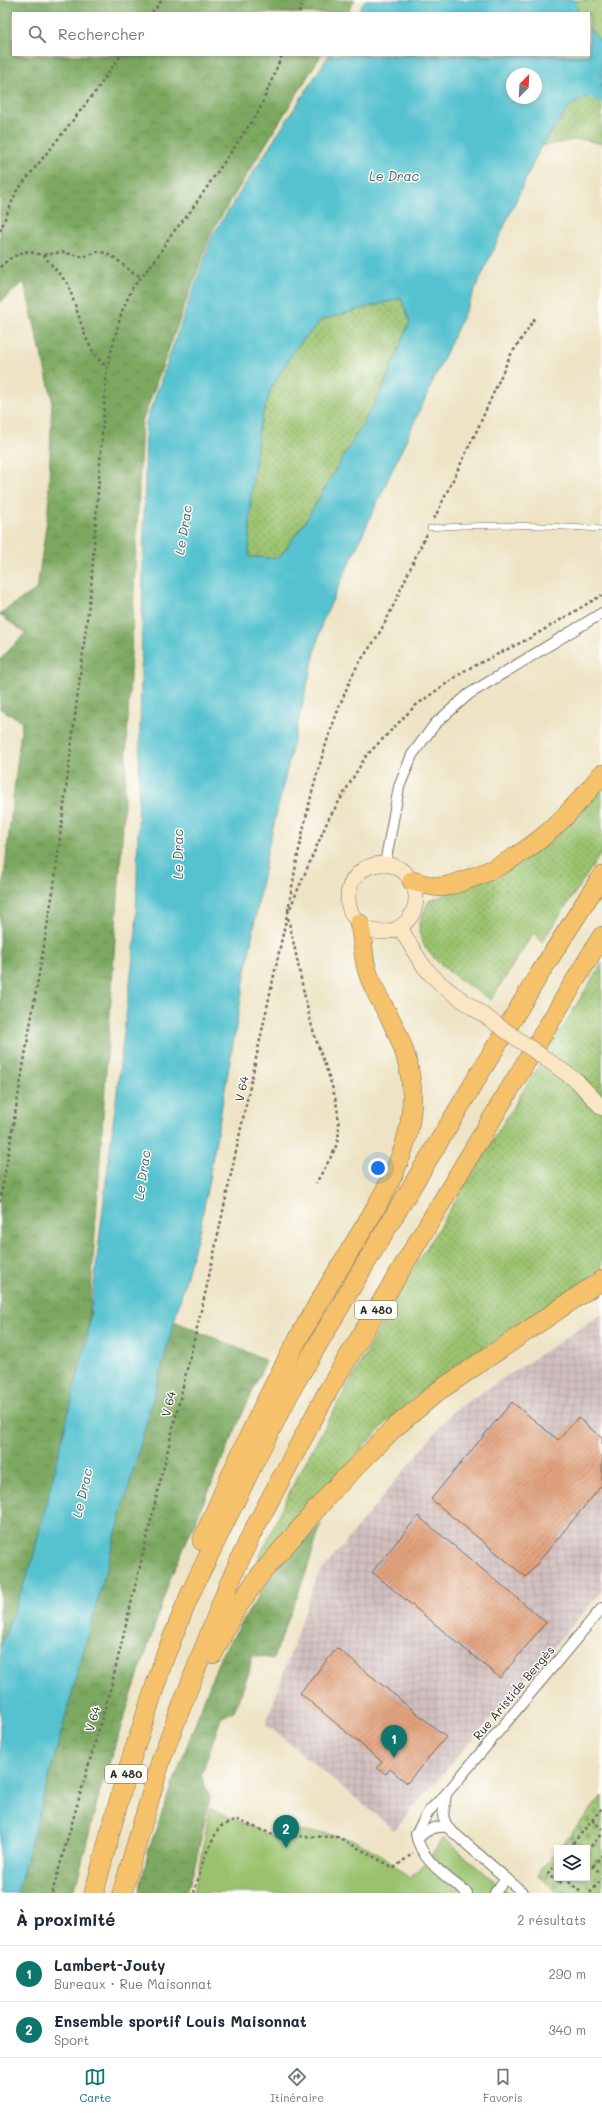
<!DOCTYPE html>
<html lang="fr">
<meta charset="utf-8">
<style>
:root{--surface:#fff;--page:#f6f6f7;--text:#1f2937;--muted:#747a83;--line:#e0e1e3;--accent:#0f766e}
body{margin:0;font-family:Mali,sans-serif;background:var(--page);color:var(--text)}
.controls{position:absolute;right:12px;bottom:12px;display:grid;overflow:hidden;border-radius:0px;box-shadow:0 2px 6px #0003}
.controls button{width:36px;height:36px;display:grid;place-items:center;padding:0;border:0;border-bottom:1px solid var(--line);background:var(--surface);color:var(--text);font:20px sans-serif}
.compass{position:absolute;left:506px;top:68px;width:36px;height:36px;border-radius:50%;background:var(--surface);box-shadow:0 2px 6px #0003;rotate:24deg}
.you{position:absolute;left:378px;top:1168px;width:14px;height:14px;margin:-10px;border:3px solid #fff;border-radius:50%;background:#1a73e8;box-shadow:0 0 0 6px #1a73e833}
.badge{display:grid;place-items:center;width:26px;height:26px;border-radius:50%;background:var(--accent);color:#fff;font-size:13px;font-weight:700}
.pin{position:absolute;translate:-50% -33px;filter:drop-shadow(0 1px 2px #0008)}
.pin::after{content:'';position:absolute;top:21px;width:14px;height:12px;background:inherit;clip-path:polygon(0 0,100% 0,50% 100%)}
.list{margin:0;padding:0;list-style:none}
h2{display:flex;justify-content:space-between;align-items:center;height:52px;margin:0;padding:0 16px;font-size:17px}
h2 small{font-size:13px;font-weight:400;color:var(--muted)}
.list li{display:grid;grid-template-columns:26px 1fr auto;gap:12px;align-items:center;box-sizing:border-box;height:56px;padding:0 16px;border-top:1px solid var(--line)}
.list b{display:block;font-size:15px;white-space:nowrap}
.list p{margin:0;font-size:13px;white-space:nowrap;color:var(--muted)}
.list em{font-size:13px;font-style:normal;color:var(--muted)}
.icon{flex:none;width:22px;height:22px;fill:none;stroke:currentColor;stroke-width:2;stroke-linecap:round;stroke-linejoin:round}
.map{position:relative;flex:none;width:602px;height:1893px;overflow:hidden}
.search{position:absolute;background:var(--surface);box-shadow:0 2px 6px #0003;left:12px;right:12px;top:12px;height:44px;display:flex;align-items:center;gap:10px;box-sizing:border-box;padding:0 14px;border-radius:0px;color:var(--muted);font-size:15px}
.sheet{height:164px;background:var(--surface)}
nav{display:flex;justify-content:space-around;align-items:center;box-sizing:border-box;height:56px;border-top:1px solid var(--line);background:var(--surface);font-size:11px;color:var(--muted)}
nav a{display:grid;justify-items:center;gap:2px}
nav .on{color:var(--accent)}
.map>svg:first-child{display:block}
.industrial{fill:url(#industrial-grid)}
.grass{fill:url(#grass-dots);stroke:#62764c}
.forest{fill:url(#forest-crowns);stroke:#536a46}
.cemetery{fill:url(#cemetery-stones);stroke:#62764c}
.pitch{fill:#9ac26e;stroke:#62764c}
.water{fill:#56c2d0;stroke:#40767e;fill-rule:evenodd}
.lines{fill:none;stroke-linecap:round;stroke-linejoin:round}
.canal{stroke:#56c2d0;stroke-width:14}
.building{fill:url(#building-hatch)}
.service-casing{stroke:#6f6c61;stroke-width:6}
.minor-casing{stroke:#6f6c61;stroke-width:12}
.secondary-casing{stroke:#6f6c61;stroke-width:16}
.motorway-casing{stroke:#6f6c61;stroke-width:20}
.path{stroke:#6f6c61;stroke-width:2.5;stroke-dasharray:3 3;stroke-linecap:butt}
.service{stroke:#fff;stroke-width:5}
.minor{stroke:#fff;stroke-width:10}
.secondary{stroke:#fbe6c4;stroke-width:15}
.motorway{stroke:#f5c16b;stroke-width:19}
.secondary-bridge-casing{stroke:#6f6c61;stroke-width:16;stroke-linecap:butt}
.secondary-bridge{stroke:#fbe6c4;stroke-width:15}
.labels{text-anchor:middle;stroke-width:3;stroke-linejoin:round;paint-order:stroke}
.shield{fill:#fdfcf7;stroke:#6a6a68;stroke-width:1}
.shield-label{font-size:11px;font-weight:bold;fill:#2b2b2b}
.street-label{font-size:12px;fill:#2b2b2b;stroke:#fdfcf7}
.water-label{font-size:13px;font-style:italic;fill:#3a6065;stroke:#fdfcf7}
</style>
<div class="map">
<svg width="602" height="1893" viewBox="0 0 602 1893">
<defs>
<pattern id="industrial-grid" width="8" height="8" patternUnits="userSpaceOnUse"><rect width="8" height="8" fill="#d1bfbf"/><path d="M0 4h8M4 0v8" fill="none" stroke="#b4a4a4"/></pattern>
<pattern id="grass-dots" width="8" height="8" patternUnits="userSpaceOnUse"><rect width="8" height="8" fill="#9ac26e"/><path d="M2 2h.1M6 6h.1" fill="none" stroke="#7e9e5b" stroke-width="1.8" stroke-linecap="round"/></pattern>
<pattern id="forest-crowns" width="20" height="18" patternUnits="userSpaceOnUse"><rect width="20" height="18" fill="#7ba861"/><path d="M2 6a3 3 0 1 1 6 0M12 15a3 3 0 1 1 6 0" fill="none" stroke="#658950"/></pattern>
<pattern id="cemetery-stones" width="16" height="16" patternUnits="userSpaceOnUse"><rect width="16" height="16" fill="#9ac26e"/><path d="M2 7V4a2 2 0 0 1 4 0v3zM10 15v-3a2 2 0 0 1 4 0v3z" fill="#7e9e5b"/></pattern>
<pattern id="building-hatch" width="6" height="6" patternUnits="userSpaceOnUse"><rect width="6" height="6" fill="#e2a37f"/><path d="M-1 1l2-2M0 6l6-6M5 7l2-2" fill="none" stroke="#b78568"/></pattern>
</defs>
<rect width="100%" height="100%" fill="#fdfcf7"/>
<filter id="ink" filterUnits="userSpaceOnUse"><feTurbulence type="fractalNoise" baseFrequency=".025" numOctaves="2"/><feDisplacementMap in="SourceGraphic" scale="8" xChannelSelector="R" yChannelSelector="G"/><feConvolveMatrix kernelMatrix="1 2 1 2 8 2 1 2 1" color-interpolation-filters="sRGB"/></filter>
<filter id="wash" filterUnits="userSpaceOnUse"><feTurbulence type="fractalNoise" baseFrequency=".012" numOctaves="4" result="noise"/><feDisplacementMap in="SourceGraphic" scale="16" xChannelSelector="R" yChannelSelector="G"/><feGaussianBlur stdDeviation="0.9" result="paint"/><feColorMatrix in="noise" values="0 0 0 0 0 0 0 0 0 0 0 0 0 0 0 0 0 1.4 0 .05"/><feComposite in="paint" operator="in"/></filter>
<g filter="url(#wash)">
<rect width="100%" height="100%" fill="#eee4c5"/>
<polygon class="industrial" points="602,1314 602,1591 394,1830 266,1724 316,1578 452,1412"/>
<g class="grass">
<polygon points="575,0 602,0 602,43 589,28 589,13 578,13"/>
<polygon points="602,87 602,144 581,139 541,146 571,105 597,92"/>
<polygon points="401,298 410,321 381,393 305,522 279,558 249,557 251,497 259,428 270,391 294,350 321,320"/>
<path d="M602,780V852L542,942L533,933L491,1000C469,985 418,958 419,927C420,918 425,909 429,901L481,880Z"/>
<polygon points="602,963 602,1269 424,1389 392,1417 361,1449 247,1583 296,1479 404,1284"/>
</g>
<g class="forest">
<polygon points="0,0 355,0 347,13 13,13 13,55 321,55 212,231 142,422 123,825 88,1334 32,1562 0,1648 0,911 22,721 0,709 0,660 25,633 0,615 0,613 37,589 48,512 52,398 24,282 0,302"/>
<polygon points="174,1321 266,1360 170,1579 100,1791 74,1893 17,1893"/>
<polygon points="321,1524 306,1573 273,1659 252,1655 249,1673 234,1711 221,1718 201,1775 210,1797 196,1861 187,1893 139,1893 149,1848 220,1657 278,1565"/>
</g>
<polygon class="cemetery" points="602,1796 602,1893 559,1893 537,1875 557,1850 557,1878 587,1878 587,1848 559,1848"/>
<polygon class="pitch" points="210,1808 275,1838 297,1831 324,1833 355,1841 384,1856 409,1878 420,1870 444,1838 508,1893 194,1893"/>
<g class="water">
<polygon points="365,0 575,0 578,13 357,13"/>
<path d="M589,28L602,43V87L597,92L571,105L541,146L322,623L267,853L201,1224L17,1893H0V1648L32,1562L88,1334L136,932L146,422L213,234L329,55H589ZM512,74H536V98H512ZM401,298L410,321L381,393L305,522L279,558L249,557L251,497L259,428L270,391L294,350L321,320Z"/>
</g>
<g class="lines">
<polyline class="canal" points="579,84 602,96"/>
</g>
<g id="blocks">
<g class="building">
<polygon points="512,1402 558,1440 578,1418 602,1438 602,1485 526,1577 431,1499"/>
<polygon points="418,1516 546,1622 500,1678 372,1572"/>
<polygon points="337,1648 446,1737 407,1783 390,1769 386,1774 377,1768 382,1762 300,1693"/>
</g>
</g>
</g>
<g filter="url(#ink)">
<use href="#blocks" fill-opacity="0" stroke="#6f6c61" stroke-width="1"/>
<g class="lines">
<defs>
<path id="service" d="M430,528C487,523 544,525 602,529"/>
<g id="minor">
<polyline points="385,864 399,787 412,755 435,724 469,694 602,613"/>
<polyline points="446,1794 443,1816 447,1827 523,1893"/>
<path d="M417,1839C427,1830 433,1826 447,1827"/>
<path d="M467,1893C446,1876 421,1861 416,1834L429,1811L446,1794L602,1608"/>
<polyline points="495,1893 506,1878"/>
</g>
<g id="secondary">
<circle cx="382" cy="898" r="34"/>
<path d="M400,927C419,961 426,975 458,997"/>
<polyline points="577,1081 602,1108"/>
</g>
<g id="motorway">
<path d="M412,881C420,883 430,886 439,887C450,887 463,881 474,877C530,856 565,820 602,774"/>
<path d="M202,1541C229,1478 257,1416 289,1356C308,1319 330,1283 352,1247C381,1199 413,1152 412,1094C411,1068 403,1044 392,1022C384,1006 373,990 368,973C362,957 364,939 359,923"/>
<polyline points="213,1654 233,1613 260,1575 332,1491 392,1430 437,1392 602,1280"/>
<polyline points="94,1893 125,1778 165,1656 191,1592 258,1454 295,1383 361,1271 540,973 602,876"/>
<polyline points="122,1893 162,1757 228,1586 251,1535 329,1389 602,936"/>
</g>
</defs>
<use href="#service" class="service-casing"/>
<use href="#minor" class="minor-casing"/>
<use href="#secondary" class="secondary-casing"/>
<use href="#motorway" class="motorway-casing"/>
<g class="path">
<polyline points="152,13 162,0"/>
<polyline points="299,13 304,0"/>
<polyline points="0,231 16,192 96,91 121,55"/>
<polyline points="44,255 62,252 84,257 100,251 115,258 134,274 141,276"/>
<polyline points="0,267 9,259 25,251 43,255 68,284 86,338 96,357 107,367"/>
<polyline points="434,519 477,430 510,356 535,318"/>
<path d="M288,911C301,830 319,749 353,674C360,659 373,645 381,630C398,599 410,566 427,534"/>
<path d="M288,918C296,952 302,986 310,1019C320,1060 343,1097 338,1139C336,1151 322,1172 316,1183"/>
<polyline points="0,1202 54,886 91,587 107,367 122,311 133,287 156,259 170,236 190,212 259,111 282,55"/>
<polyline points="592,1820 602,1829"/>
<polyline points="571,1848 570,1847 602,1808"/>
<polyline points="587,1851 602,1833"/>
<polyline points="587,1862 602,1874"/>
<polyline points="557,1863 548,1874 559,1884 564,1878"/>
<polyline points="593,1866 602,1855"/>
<polyline points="564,1878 582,1893"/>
<polyline points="52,1893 112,1683 206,1290 287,915 328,820 366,756 415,706 464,671 530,638 602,595"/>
<polyline points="194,1893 204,1858 219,1827 237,1820 277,1836 338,1837 394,1868 413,1853"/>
<polyline points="590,1893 602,1879"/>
</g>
<use href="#service" class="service"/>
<use href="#minor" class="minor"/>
<use href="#secondary" class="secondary"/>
<use href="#motorway" class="motorway"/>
<defs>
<polyline id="secondary-bridge" points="458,997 577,1081"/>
</defs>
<use href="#secondary-bridge" class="secondary-bridge-casing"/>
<use href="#secondary-bridge" class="secondary-bridge"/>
</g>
</g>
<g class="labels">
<g class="shield">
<rect x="355" y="1301" width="42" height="18" rx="3"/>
<rect x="105" y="1765" width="42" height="18" rx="3"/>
</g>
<g class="shield-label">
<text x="376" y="1314">A 480</text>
<text x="126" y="1778">A 480</text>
</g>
<g class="street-label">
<text transform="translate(242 1089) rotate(-78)" y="4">V 64</text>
<text transform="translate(169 1404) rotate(-76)" y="4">V 64</text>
<text transform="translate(514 1693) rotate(-50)" y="4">Rue Aristide Bergès</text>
<text transform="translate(93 1719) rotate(-74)" y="4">V 64</text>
</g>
<g class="water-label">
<text x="394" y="181">Le Drac</text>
<text transform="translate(183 530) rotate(-81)" y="5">Le Drac</text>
<text transform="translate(178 854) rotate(-90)" y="5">Le Drac</text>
<text transform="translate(142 1175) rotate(-82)" y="5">Le Drac</text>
<text transform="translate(82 1493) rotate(-77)" y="5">Le Drac</text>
</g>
</g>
</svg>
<div class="controls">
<button><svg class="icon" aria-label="layers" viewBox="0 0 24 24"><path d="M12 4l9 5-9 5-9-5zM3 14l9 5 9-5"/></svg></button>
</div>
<svg class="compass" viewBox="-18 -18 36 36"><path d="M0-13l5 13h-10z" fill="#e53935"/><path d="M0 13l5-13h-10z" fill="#747a83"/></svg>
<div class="you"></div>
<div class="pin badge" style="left:394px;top:1758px">1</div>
<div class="pin badge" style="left:286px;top:1848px">2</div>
<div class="search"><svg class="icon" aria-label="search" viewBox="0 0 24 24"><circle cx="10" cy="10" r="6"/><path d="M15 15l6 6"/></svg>Rechercher</div>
</div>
<section class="sheet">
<h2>À proximité<small>2 résultats</small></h2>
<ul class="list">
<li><span class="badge">1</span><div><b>Lambert-Jouty</b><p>Bureaux · Rue Maisonnat</p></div><em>290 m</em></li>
<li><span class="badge">2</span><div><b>Ensemble sportif Louis Maisonnat</b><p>Sport</p></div><em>340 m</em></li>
</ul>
</section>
<nav>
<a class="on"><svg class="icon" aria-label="map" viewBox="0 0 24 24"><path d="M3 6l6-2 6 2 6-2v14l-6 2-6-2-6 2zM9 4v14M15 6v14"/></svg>Carte</a>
<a><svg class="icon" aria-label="directions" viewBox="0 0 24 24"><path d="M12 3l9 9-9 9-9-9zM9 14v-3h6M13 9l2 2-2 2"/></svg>Itinéraire</a>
<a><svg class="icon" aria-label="saved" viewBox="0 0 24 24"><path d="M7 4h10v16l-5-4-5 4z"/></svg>Favoris</a>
</nav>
